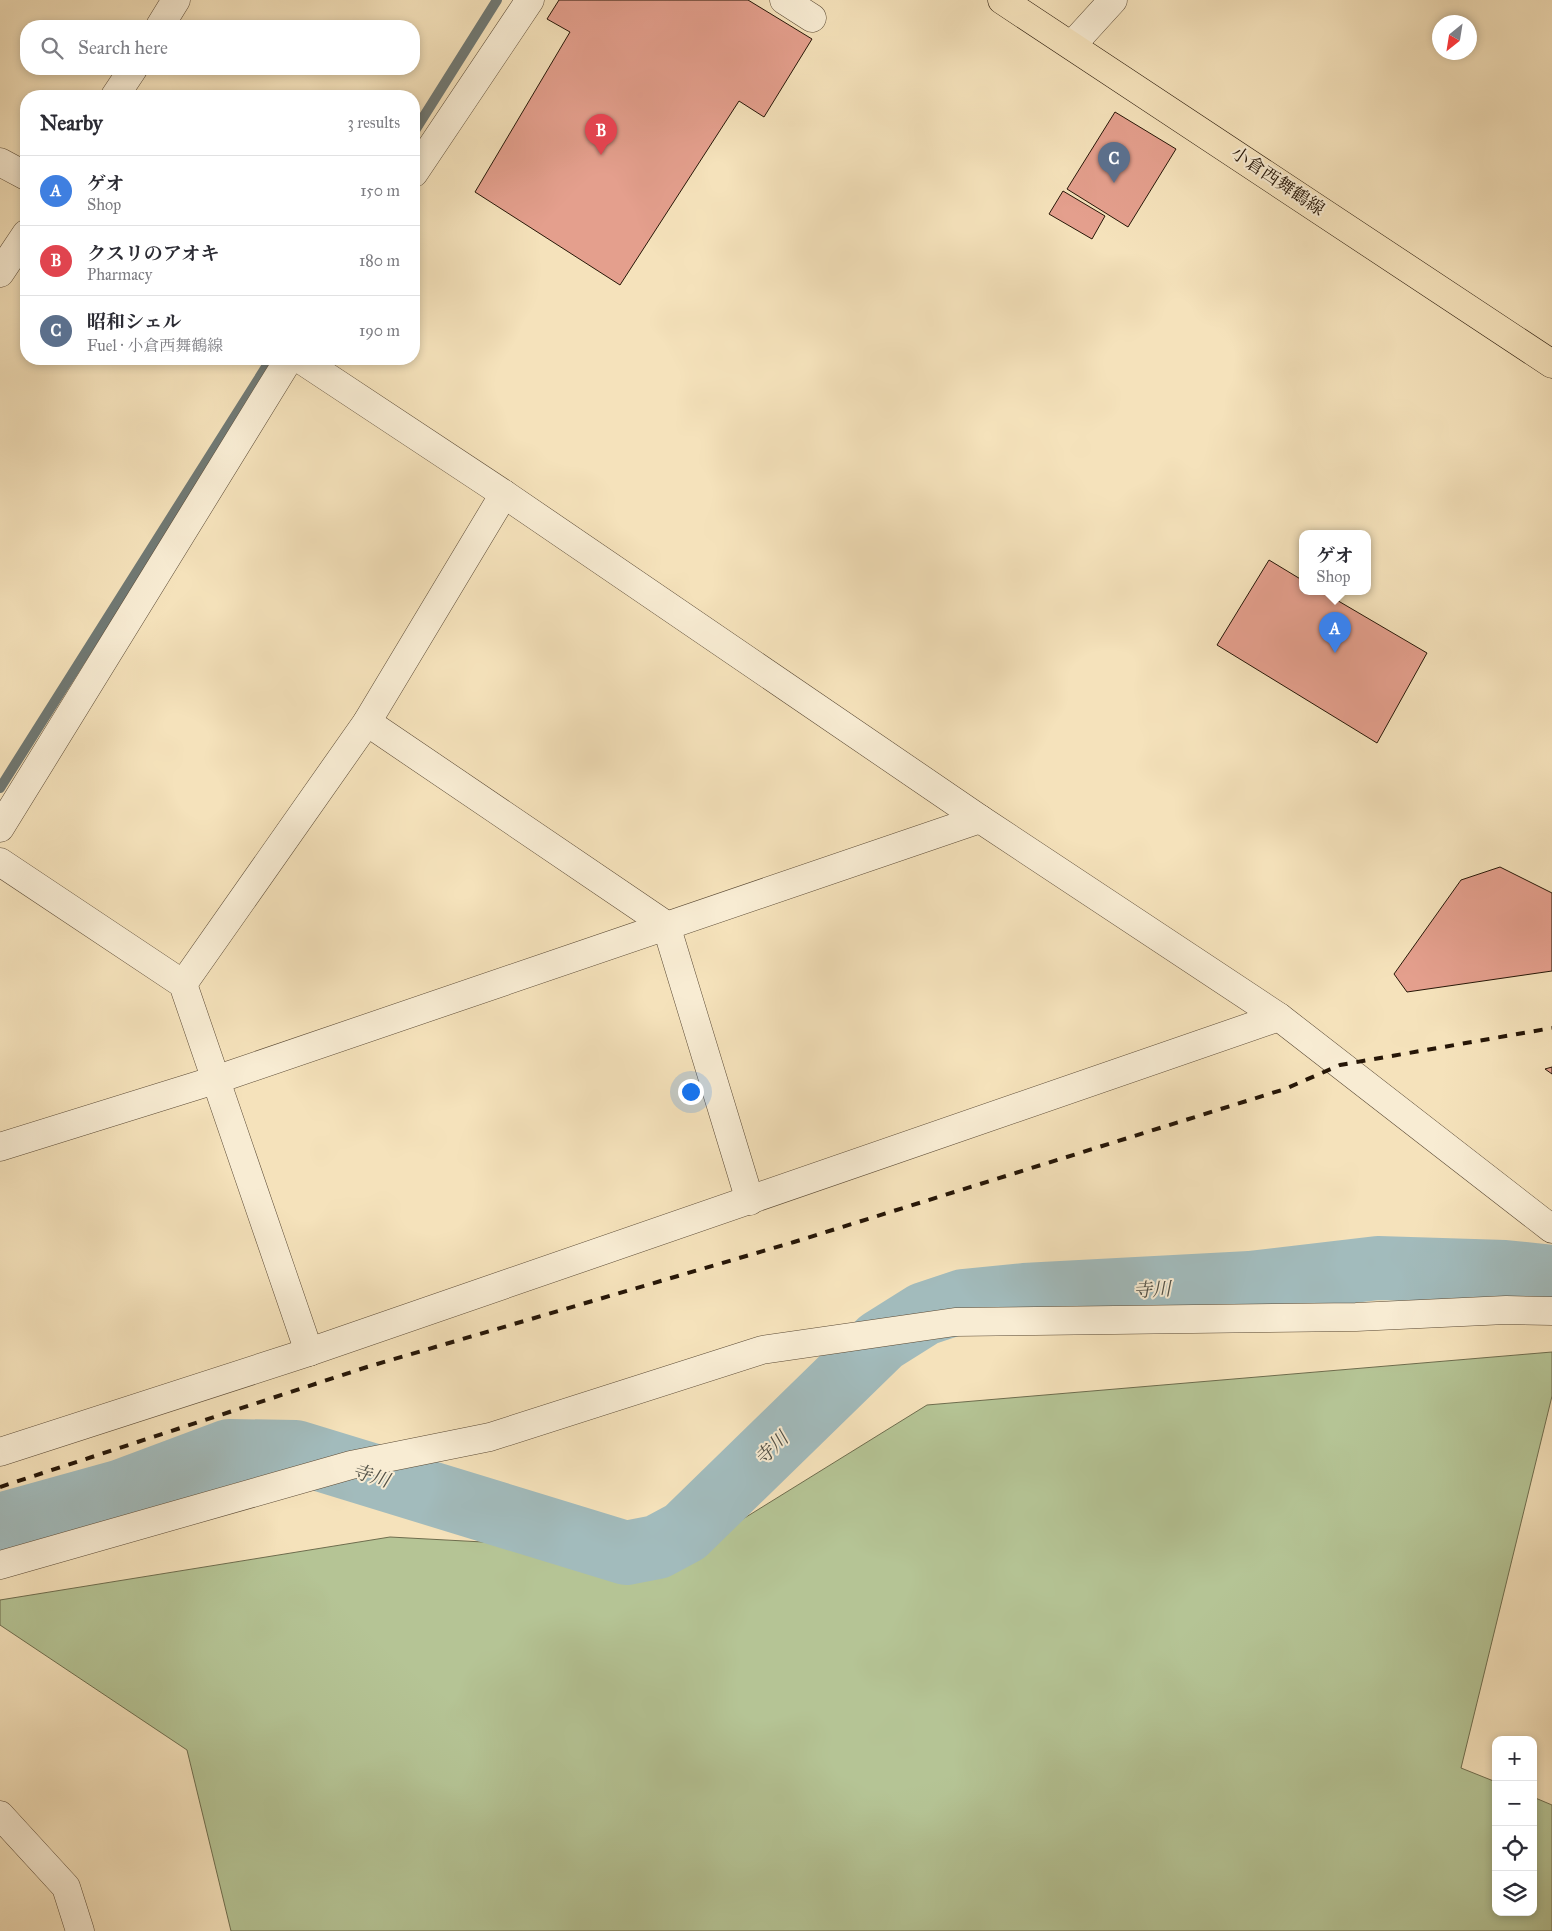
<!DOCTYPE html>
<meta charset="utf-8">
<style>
:root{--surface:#fff;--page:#f7f7f7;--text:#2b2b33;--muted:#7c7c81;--line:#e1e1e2;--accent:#111827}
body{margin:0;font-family:"IM FELL Great Primer","Noto Serif JP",serif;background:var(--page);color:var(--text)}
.controls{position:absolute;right:15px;bottom:15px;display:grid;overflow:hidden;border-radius:10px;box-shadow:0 2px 8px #0003}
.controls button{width:45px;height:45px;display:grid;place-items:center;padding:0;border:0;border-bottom:1px solid var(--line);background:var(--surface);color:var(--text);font:25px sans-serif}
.compass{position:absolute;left:1432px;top:15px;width:45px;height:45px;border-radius:50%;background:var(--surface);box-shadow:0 2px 8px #0003;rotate:210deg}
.you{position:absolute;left:690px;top:1091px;width:18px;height:18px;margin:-12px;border:4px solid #fff;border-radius:50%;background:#1a73e8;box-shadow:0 0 0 8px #1a73e833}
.badge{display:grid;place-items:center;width:32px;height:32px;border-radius:50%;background:var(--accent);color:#fff;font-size:16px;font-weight:700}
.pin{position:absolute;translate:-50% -41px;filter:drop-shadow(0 1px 2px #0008)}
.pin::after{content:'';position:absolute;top:26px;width:18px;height:15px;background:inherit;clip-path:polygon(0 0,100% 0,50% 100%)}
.popup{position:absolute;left:1299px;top:530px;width:72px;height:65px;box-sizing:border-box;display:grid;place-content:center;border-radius:10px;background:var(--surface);filter:drop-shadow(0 1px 4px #0005);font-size:16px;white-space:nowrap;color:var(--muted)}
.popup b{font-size:19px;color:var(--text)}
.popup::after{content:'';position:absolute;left:50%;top:100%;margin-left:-10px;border:10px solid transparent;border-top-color:var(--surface)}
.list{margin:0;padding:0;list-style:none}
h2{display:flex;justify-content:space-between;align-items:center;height:65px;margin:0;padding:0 20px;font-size:21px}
h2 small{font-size:16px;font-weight:400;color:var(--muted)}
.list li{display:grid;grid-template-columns:32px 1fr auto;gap:15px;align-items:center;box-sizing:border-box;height:70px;padding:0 20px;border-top:1px solid var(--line)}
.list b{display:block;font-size:19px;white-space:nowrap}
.list p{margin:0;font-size:16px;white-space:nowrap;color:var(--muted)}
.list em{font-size:16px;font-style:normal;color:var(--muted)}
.icon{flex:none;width:28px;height:28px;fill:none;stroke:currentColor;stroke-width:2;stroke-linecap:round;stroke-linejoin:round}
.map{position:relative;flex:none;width:1552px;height:1931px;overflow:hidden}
.search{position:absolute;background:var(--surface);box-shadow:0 2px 8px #0003;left:20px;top:20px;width:400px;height:55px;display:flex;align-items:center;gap:12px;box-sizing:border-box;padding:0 18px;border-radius:20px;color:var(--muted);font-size:19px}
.panel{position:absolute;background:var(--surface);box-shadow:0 2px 8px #0003;left:20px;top:90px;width:400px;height:275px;border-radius:20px}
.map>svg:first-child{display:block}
.green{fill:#b5c495;stroke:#6e6d4e}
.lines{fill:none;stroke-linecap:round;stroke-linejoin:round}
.stream{stroke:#707974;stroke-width:10}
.river{stroke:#a2bbbc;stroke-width:64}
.building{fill:#e49f8d;stroke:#261607}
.minor-casing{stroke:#5a4934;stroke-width:29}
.major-casing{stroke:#261607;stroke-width:29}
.minor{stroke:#f8ecd3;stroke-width:28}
.major{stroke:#f5e2bb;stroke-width:28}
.rail{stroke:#261607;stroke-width:4;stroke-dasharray:9 9;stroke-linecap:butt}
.labels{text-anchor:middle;stroke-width:4;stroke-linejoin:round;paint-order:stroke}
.street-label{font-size:18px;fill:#261607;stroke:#f8ecd3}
.water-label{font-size:19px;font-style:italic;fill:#515046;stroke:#f8ecd3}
</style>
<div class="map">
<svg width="1552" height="1931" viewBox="0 0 1552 1931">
<rect width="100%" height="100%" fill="#f5e2bb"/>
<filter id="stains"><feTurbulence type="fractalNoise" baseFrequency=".004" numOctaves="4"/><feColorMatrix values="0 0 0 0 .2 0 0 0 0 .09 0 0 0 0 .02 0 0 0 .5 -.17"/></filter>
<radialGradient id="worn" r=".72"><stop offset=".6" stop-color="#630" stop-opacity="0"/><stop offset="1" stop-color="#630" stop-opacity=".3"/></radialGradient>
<polygon class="green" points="1552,1352 1552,1396 1461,1768 1496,1782 1496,1912 1533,1912 1533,1797 1552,1805 1552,1931 231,1931 187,1750 0,1625 0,1600 390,1537 688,1553 927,1405"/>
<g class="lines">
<g class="stream">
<polyline points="414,132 497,0"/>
<polyline points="0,788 271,359"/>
</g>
<polyline class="river" points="0,1525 122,1491 229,1451 296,1452 626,1553 657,1547 685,1532 881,1341 924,1314 963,1301 1024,1295 1250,1283 1378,1268 1505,1272 1552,1277"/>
</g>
<g class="building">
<polygon points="559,0 748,0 812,39 764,117 739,101 620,285 475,192 570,32 547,19"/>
<polygon points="1115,112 1176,149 1128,227 1067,189"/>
<polygon points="1063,191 1105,216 1092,239 1049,214"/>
<polygon points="1269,560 1302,580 1302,592 1323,592 1427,653 1377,743 1217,645"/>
<polygon points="1500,867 1552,893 1552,971 1407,992 1394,974 1461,880"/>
<polygon points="1552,1067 1552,1074 1545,1069"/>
</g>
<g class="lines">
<defs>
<g id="minor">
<polyline points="784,0 812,18"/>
<polyline points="160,26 176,0"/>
<polyline points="1072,45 1113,0"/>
<polyline points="115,96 133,69"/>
<polyline points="0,162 26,176"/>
<polyline points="414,173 530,0"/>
<polyline points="0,273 26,234"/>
<polyline points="300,359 504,494 980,819 1279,1017 1552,1229"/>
<polyline points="367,722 666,925 750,1201"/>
<polyline points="0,828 289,359"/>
<polyline points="0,862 183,984 309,1352"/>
<polyline points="183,984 367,722 504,494"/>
<polyline points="0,1147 215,1080 980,819"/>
<polyline points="0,1452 309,1352 1279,1017"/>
<polyline points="0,1565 351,1465 490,1437 762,1350 955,1322 1356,1317 1506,1310 1552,1311"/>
<polyline points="0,1815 66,1887 80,1931"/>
</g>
<polyline id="major" points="1002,0 1552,364"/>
</defs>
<use href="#minor" class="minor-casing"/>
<use href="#major" class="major-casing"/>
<use href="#minor" class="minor"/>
<use href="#major" class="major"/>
<polyline class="rail" points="0,1487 367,1367 794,1242 1285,1089 1340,1065 1552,1028"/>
</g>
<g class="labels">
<g class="street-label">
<text transform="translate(1278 181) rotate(34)" y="6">小倉西舞鶴線</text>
</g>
<g class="water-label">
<text transform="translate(1152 1289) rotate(-3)" y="7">寺川</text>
<text transform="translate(771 1448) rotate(-44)" y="7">寺川</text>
<text transform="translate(371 1475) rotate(17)" y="7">寺川</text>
</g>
</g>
<rect width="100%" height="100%" filter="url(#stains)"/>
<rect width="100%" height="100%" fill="url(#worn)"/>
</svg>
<div class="controls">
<button>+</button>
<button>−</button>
<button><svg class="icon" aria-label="locate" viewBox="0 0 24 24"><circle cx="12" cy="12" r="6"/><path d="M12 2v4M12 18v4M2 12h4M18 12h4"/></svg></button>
<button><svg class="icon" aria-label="layers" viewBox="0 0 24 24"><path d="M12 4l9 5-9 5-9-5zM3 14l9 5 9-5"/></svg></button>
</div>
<svg class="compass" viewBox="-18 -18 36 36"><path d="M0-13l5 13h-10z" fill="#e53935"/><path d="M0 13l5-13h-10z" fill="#7c7c81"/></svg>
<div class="you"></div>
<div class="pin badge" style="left:1335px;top:653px;background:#3f7fe0">A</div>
<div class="popup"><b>ゲオ</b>Shop</div>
<div class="pin badge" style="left:601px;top:155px;background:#e0444e">B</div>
<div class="pin badge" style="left:1114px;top:183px;background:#5c6f8a">C</div>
<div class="search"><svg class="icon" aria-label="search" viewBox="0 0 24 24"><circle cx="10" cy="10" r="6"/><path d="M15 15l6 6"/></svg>Search here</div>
<section class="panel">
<h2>Nearby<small>3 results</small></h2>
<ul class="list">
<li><span class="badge" style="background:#3f7fe0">A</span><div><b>ゲオ</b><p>Shop</p></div><em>150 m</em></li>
<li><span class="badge" style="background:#e0444e">B</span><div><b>クスリのアオキ</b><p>Pharmacy</p></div><em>180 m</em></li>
<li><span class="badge" style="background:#5c6f8a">C</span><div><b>昭和シェル</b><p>Fuel · 小倉西舞鶴線</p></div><em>190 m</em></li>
</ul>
</section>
</div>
